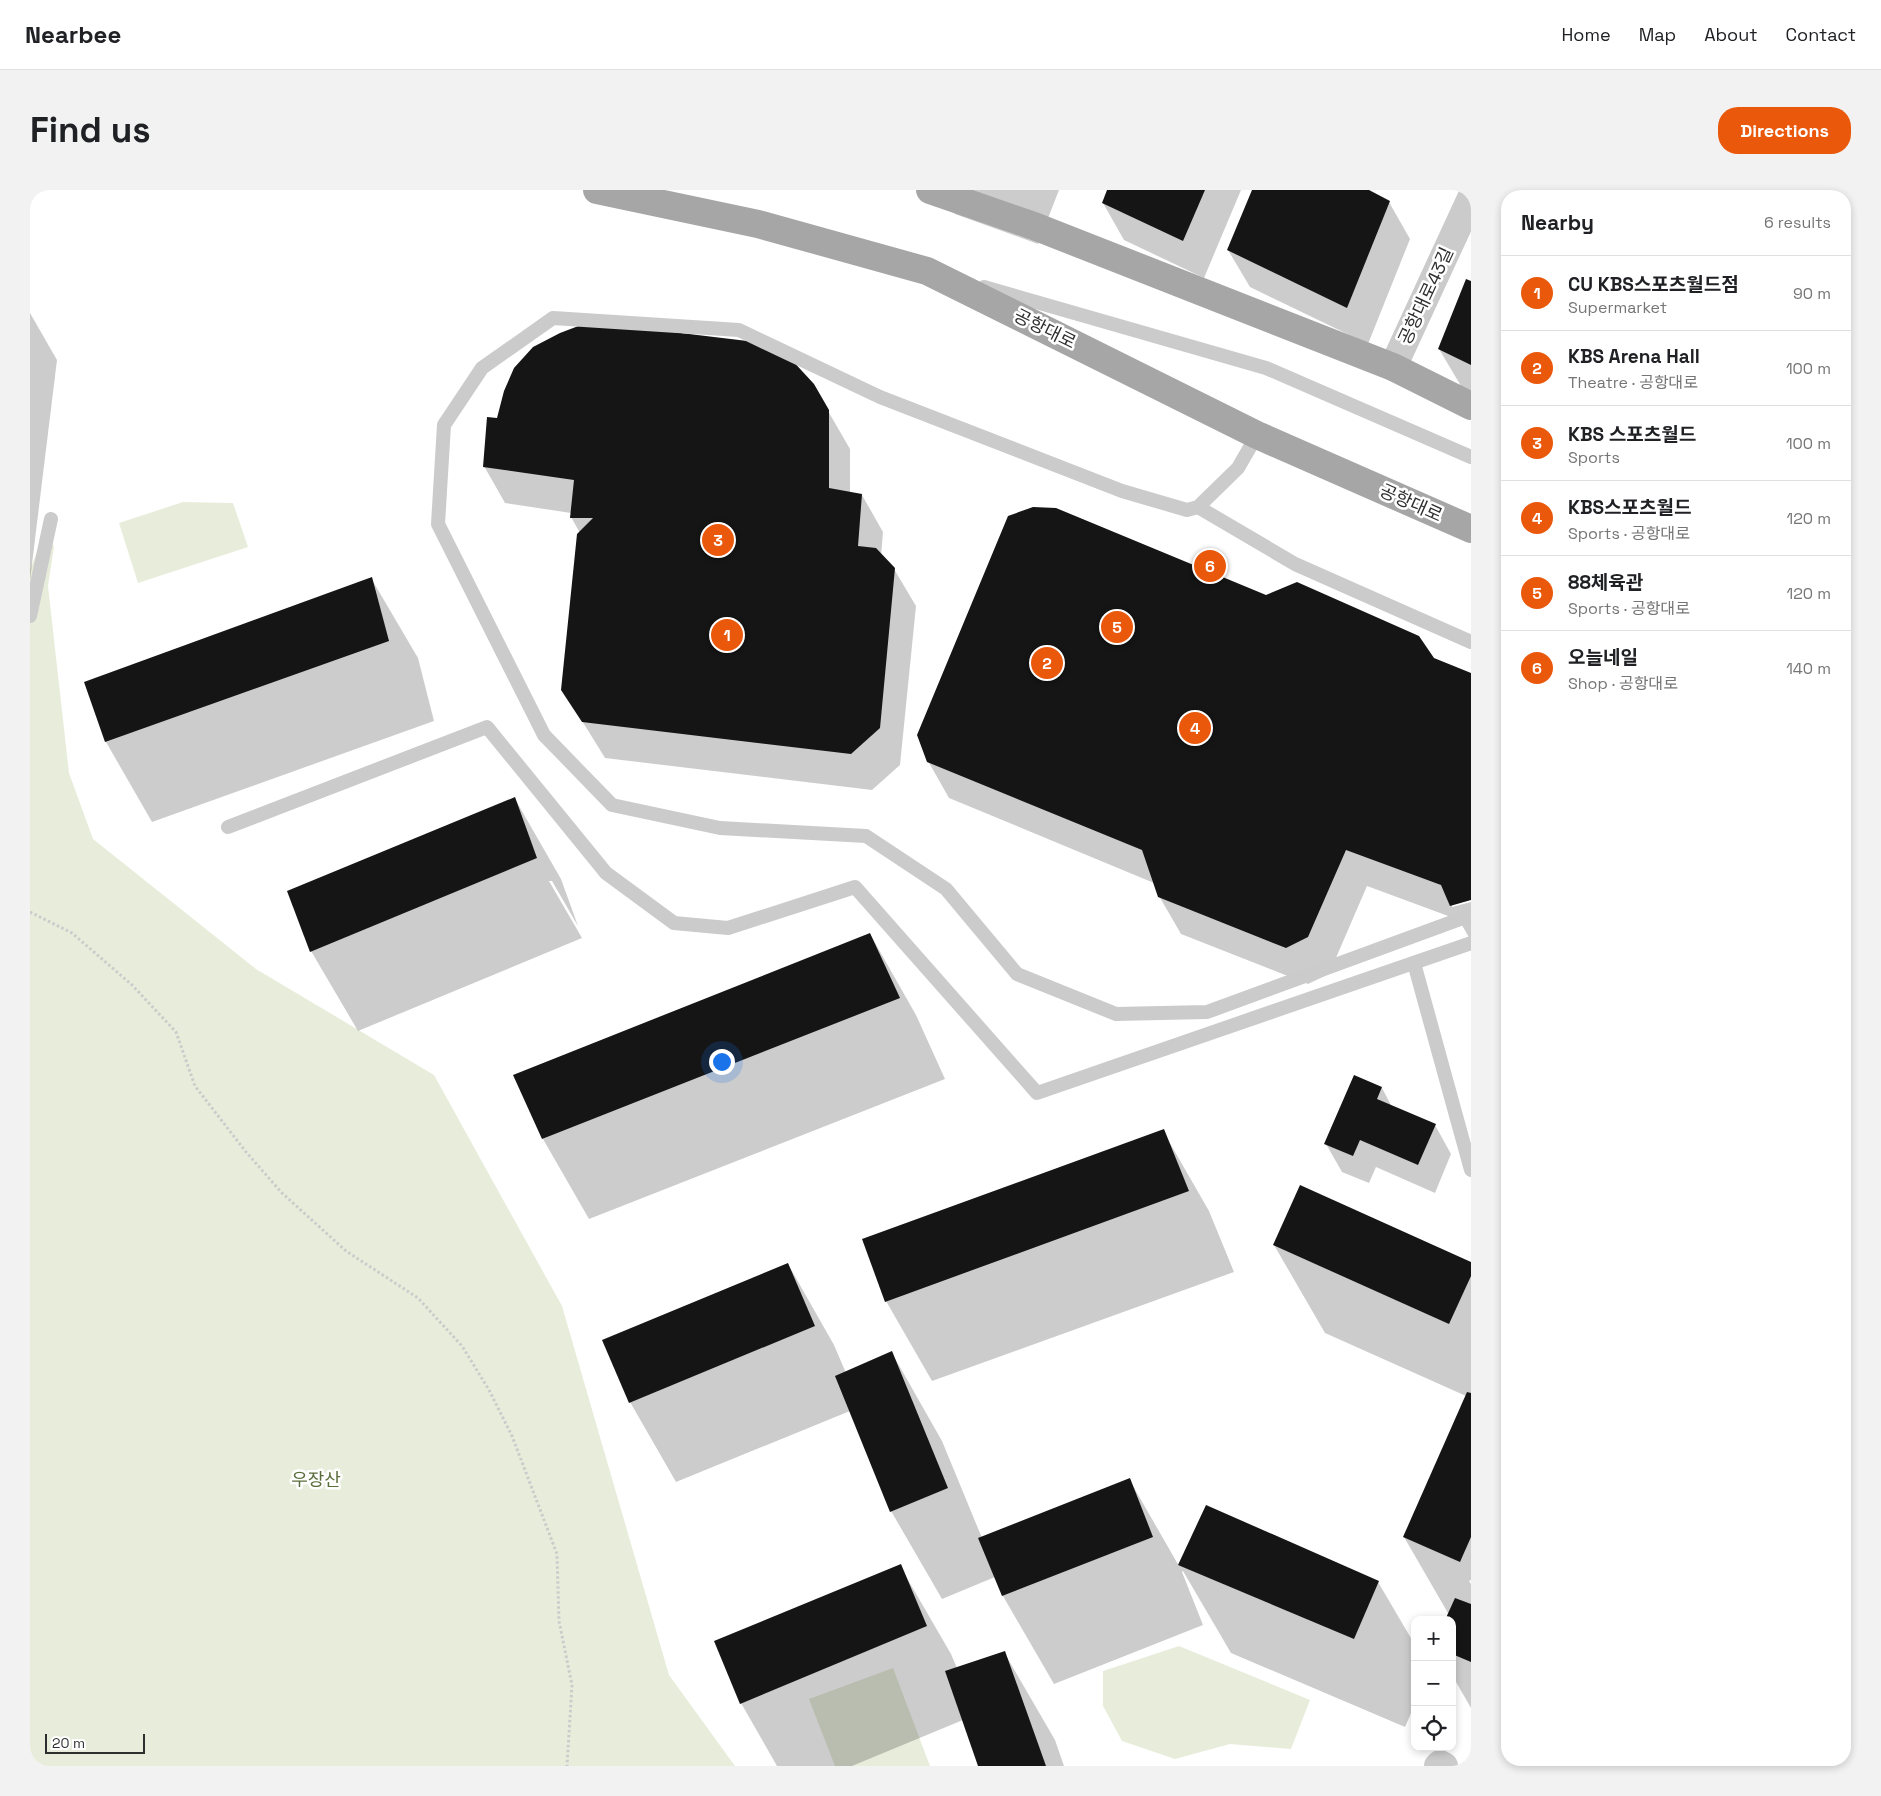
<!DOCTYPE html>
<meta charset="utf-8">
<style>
:root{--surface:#fff;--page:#f2f2f2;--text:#202124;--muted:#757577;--line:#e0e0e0;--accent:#ea580c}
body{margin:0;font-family:"Space Grotesk","Noto Sans KR",sans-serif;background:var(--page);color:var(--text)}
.controls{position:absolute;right:15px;bottom:15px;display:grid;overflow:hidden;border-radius:10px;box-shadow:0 2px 8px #0003}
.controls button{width:45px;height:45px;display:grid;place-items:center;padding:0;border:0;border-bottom:1px solid var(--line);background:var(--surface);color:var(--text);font:25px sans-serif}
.scale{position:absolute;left:15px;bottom:12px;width:100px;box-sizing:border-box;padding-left:5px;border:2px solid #2e2e2e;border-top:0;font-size:14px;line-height:18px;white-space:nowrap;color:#2e2e2e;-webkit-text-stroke:4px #fff;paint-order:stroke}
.you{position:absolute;left:691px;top:871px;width:18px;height:18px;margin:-12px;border:4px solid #fff;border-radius:50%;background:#1a73e8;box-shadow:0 0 0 8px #1a73e833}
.badge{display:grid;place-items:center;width:32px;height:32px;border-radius:50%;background:var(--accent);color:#fff;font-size:16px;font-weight:700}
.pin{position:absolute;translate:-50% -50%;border:2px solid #fff;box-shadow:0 1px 5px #0006}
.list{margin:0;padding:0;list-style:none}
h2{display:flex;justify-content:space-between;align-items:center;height:65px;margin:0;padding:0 20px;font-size:21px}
h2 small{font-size:16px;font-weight:400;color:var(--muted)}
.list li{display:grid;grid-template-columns:32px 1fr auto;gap:15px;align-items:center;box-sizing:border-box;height:75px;padding:0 20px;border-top:1px solid var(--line)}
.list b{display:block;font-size:19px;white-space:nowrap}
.list p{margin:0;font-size:16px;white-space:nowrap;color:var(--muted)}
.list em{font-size:16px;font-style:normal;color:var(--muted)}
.icon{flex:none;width:28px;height:28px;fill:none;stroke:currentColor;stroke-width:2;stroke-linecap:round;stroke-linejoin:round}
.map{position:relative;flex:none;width:1441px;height:1576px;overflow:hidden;border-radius:20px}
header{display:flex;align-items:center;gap:30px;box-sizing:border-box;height:70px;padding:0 25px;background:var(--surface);border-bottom:1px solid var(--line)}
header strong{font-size:24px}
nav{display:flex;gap:28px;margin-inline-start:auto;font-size:18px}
.intro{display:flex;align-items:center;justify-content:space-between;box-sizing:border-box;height:120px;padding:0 30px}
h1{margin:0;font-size:35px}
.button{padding:12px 22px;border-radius:20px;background:var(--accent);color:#fff;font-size:18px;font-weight:700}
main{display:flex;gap:30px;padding:0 30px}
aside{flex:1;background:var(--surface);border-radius:20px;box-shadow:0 2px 8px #0003}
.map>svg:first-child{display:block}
.green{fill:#e8eddb}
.shadow{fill:#0003}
.building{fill:#151515}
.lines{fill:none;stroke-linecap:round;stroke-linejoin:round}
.path{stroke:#cbcbcb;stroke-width:3;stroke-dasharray:2.5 2.5;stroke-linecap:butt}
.lane{stroke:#cbcbcb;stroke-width:14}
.street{stroke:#cbcbcb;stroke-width:28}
.primary{stroke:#a6a6a6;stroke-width:28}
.labels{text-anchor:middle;stroke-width:5;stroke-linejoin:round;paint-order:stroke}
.street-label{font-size:18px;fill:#2e2e2e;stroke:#fff}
.park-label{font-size:18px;fill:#5a6d39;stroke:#fff}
</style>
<header>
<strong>Nearbee</strong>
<nav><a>Home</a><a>Map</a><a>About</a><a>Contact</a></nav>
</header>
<div class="intro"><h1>Find us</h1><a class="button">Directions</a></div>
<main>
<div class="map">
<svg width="1441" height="1576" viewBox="0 0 1441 1576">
<rect width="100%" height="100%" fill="#fff"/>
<g class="green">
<polygon points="153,312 203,313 218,357 108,393 89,333"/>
<polygon points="17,339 24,357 18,396 39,583 63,649 226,779 404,885 532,1116 639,1485 705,1576 0,1576 0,379"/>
<polygon points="1149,1456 1280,1510 1261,1559 1200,1554 1145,1569 1092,1551 1073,1516 1073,1481"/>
<polygon points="863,1478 900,1576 805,1576 779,1509"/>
</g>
<g class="shadow">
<polygon points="911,0 1029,0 1008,54 925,24"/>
<polygon points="1079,0 1211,0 1174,88 1094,50 1073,13"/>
<polygon points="1224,0 1337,0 1359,12 1380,49 1338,154 1220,97 1198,60"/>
<polygon points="1441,93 1441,201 1431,196 1409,159"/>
<polygon points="0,123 27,170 0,390"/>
<polygon points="783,195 820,259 820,303 832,305 853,342 851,366 864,379 886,416 870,575 842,600 575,568 533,500 550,343 541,327 541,323 475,313 454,276 468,229"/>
<polygon points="341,388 388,468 404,531 122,632 76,552 55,493"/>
<polygon points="1236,406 1403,469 1441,485 1441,709 1422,714 1422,717 1441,712 1441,751 1429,730 1337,696 1299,784 1278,794 1151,744 1129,706 1124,693 919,608 898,571"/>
<polygon points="485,609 531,689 548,736 522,691 519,691 552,748 328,841 281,761"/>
<polygon points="840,744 886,825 915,889 559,1029 513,949"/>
<polygon points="1325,887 1352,898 1362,917 1405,935 1421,964 1405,1003 1346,977 1339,993 1312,982 1296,954"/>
<polygon points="1133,941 1179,1021 1204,1082 902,1191 856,1111"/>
<polygon points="1244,1055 1441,1073 1441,1390 1439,1391 1441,1394 1441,1518 1422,1485 1422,1430 1374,1347 1436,1206 1295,1143"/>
<polygon points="758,1074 804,1155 816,1183 862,1163 912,1251 952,1348 1099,1289 1149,1376 1176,1317 1348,1392 1385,1455 1385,1514 1375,1537 1201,1463 1153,1381 1152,1382 1173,1435 1024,1494 973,1406 965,1387 912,1409 861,1321 820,1221 646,1292 600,1212"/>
<polygon points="870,1376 921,1464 927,1478 974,1462 1025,1550 1034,1576 949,1576 933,1530 822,1576 747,1576 711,1513"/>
</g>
<g class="building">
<polygon points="1077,0 1175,0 1153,51 1072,13"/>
<polygon points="1222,0 1339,0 1360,11 1317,118 1197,60"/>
<polygon points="1436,89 1441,91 1441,175 1408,159"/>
<polygon points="559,132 735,153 760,168 784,194 799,220 799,298 832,304 828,356 846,358 865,378 850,538 821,564 552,532 531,500 547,344 563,328 540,328 544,290 453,277 457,227 467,228 474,201 484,178 503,157 530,143"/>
<polygon points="1003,317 1026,318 1236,405 1267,392 1389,446 1404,468 1441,483 1441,710 1420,716 1411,695 1316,660 1278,747 1256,758 1128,707 1112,660 897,572 887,545 978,326"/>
<polygon points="342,387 359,451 75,552 54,492"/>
<polygon points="485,607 507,668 280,762 257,701"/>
<polygon points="840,743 870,808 512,949 483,885"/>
<polygon points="1324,885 1352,897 1347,909 1406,934 1388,975 1330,950 1323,966 1294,954"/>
<polygon points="1134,939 1159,1001 855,1112 832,1049"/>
<polygon points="1270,995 1441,1072 1441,1086 1419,1134 1243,1055"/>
<polygon points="758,1073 785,1136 599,1213 572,1150"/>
<polygon points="862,1161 918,1298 860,1322 805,1186"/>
<polygon points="1437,1202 1441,1203 1441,1347 1430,1372 1373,1347"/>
<polygon points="1100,1288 1123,1347 972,1406 948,1348"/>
<polygon points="1176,1315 1349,1391 1324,1449 1148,1375"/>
<polygon points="871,1374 897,1436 710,1514 684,1451"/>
<polygon points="1425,1408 1441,1414 1441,1472 1422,1464 1422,1430 1415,1430"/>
<polygon points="975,1461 1016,1576 948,1576 915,1481"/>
</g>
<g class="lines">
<polyline class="path" points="0,722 42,743 102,795 146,842 165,896 216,962 252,1003 316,1061 388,1108 432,1156 459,1200 482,1246 527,1364 529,1431 542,1495 537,1576"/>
<g class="lane">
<polyline points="954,97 1236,178 1441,267"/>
<polyline points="1227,245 1208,278 1168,317 1157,320 1092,301 850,207 709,140 523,128 452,178 414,235 408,334 514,545 582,615 690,638 836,646 916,699 987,784 1086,824 1177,822 1441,725"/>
<polyline points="1168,317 1265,374 1441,452"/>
<polyline points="0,426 21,329"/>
<polyline points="198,637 457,537 576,683 644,733 698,738 825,697 1007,903 1441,753"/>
<polyline points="1384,773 1441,980"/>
</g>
<g class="street">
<polyline points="1363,177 1441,8"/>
<polyline points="1408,1576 1410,1574 1414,1576"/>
</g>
<g class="primary">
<polyline points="567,0 728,34 897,81 1227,245 1441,339"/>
<polyline points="900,0 1004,36 1363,177 1441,216"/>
</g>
</g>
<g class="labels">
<g class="street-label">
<text transform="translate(1396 106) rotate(-65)" y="6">공항대로43길</text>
<text transform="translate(1015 139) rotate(26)" y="6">공항대로</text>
<text transform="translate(1381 313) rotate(24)" y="6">공항대로</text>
</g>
<g class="park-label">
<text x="286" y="1296">우장산</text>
</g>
</g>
</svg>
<div class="controls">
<button>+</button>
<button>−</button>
<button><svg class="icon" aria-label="locate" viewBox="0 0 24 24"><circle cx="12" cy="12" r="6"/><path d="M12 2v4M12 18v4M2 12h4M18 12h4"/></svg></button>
</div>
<div class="scale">20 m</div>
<div class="you"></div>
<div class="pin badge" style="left:697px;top:445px">1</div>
<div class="pin badge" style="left:1017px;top:473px">2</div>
<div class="pin badge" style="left:688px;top:350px">3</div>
<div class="pin badge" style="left:1165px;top:538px">4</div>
<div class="pin badge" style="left:1087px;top:437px">5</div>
<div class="pin badge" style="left:1180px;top:376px">6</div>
</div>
<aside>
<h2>Nearby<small>6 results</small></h2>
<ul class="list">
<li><span class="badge">1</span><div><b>CU KBS스포츠월드점</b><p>Supermarket</p></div><em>90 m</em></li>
<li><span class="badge">2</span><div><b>KBS Arena Hall</b><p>Theatre · 공항대로</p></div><em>100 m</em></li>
<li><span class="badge">3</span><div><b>KBS 스포츠월드</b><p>Sports</p></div><em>100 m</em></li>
<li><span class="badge">4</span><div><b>KBS스포츠월드</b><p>Sports · 공항대로</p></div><em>120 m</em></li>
<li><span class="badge">5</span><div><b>88체육관</b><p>Sports · 공항대로</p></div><em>120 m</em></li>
<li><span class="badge">6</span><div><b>오늘네일</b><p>Shop · 공항대로</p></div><em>140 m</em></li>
</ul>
</aside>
</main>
